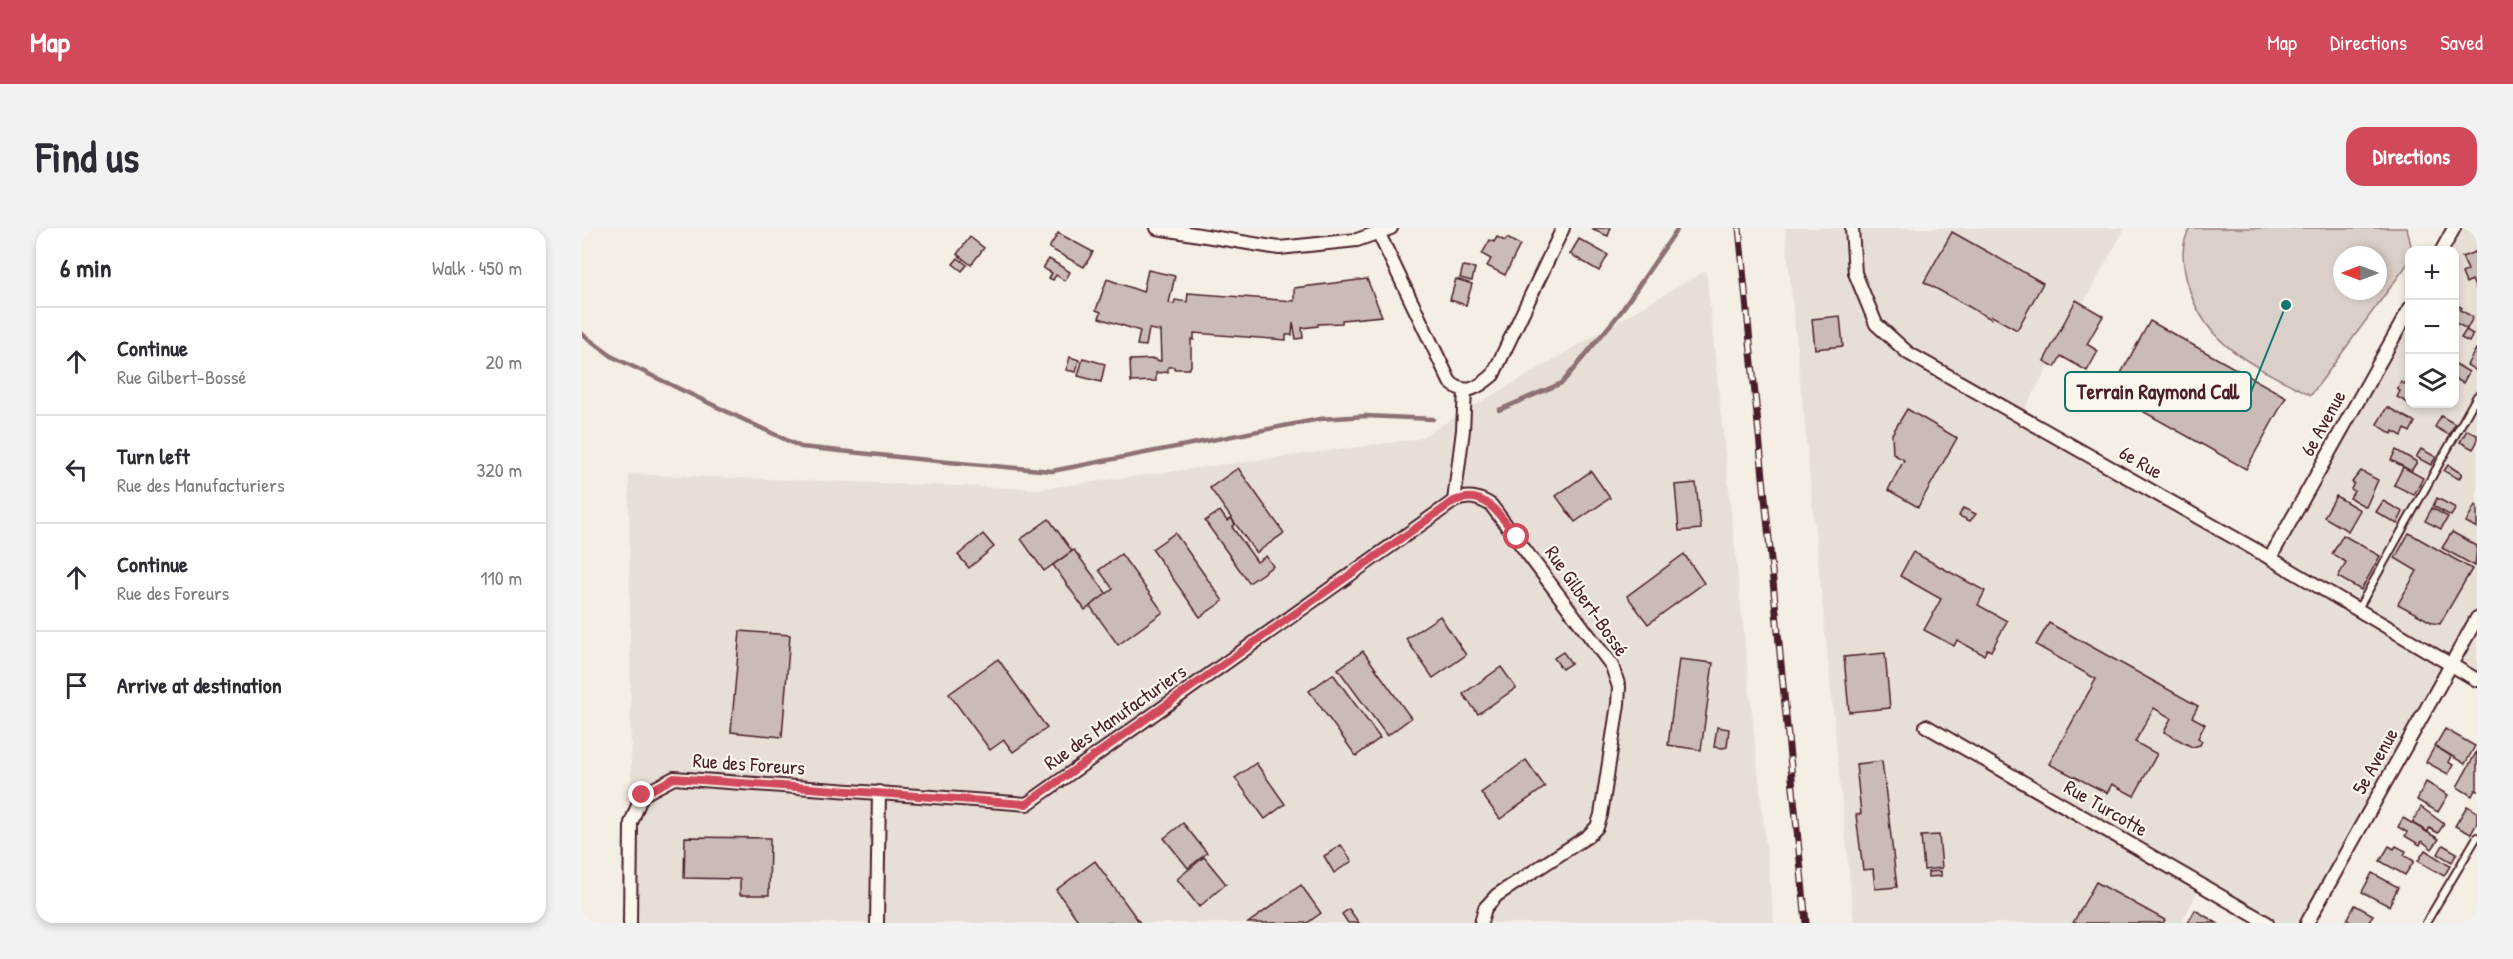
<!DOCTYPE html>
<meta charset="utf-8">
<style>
:root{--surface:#fff;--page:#f2f2f3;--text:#2b2b33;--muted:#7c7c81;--line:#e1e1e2;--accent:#d1495b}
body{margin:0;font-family:"Patrick Hand",sans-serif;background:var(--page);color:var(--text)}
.controls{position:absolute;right:18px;top:18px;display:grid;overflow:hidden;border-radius:12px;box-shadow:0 3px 9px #0003}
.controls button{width:54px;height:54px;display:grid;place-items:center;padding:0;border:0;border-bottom:2px solid var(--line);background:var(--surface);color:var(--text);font:30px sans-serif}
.compass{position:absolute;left:1751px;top:18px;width:54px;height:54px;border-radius:50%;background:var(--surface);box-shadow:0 3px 9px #0003;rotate:270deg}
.stop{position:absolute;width:18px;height:18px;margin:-14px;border:4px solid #d1495b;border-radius:50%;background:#fff}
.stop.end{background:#d1495b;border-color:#fff;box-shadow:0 2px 6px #0008}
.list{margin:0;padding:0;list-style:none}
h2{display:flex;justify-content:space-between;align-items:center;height:78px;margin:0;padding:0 24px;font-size:26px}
h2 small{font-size:20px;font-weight:400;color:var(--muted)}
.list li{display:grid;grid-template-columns:39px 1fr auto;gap:18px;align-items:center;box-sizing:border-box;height:108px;padding:0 24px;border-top:2px solid var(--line)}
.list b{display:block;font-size:22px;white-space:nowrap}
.list p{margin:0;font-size:20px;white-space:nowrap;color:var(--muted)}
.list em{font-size:20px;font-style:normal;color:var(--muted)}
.icon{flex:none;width:33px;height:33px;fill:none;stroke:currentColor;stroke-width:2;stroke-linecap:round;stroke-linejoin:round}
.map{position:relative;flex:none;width:1895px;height:695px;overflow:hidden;border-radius:18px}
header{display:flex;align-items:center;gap:36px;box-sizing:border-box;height:84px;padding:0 30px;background:var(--accent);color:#fff}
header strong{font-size:28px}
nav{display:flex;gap:33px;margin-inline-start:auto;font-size:21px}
.intro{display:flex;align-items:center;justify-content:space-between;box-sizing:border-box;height:144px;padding:0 36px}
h1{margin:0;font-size:42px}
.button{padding:15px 27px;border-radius:18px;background:var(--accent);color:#fff;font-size:21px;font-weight:700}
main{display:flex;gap:36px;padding:0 36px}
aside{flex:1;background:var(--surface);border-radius:18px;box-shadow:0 3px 9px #0003}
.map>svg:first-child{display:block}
.built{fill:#e7dfd6}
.green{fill:#dbd0c9;stroke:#92787a;stroke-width:1.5;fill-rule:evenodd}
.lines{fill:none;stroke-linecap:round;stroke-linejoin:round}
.stream{stroke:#8d7174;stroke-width:4.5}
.building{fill:#cabbb6;stroke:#4a1f2b;stroke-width:1.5}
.lane-casing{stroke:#4a1f2b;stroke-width:10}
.street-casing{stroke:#4a1f2b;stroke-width:16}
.lane{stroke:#fbf7ec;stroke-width:6}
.street{stroke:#fbf7ec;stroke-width:12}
.rail-casing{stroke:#4a1f2b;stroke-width:7}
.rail{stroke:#fbf7ec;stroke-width:4.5;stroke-dasharray:14;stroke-linecap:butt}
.route{stroke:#d1495b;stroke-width:8}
.labels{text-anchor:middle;stroke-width:4.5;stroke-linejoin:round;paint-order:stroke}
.street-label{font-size:20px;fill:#4a1f2b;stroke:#fbf7ec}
.leader{fill:none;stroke:#0f766e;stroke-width:2}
.callout-dot{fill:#0f766e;stroke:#fbf7ec;stroke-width:2}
.callout{fill:#fbf7ec;stroke:#0f766e;stroke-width:2}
.callout-label{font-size:21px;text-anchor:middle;font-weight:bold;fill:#4a1f2b}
</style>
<header>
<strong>Map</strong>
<nav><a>Map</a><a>Directions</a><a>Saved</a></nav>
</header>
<div class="intro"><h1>Find us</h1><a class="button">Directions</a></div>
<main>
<aside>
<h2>6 min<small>Walk · 450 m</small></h2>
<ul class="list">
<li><svg class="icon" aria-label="ahead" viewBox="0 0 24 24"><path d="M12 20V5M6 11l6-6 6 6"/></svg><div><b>Continue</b><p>Rue Gilbert-Bossé</p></div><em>20 m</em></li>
<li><svg class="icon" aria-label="left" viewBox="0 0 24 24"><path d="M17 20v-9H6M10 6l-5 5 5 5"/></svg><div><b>Turn left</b><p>Rue des Manufacturiers</p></div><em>320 m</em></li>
<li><svg class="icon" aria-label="ahead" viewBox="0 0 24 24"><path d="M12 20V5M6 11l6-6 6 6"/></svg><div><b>Continue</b><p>Rue des Foreurs</p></div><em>110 m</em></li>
<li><svg class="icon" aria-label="arrive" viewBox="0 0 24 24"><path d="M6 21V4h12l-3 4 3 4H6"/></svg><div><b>Arrive at destination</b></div></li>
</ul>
</aside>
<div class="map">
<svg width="1895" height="695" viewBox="0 0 1895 695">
<rect width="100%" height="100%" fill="#f4eee4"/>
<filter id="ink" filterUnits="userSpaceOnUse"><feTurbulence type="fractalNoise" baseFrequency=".0167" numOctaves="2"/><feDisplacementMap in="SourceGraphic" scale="12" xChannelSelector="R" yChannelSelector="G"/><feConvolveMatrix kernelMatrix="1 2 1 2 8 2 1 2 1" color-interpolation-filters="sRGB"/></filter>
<g filter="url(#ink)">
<g class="built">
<polygon points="1203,0 1543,0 1441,184 1687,331 1827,88 1828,176 1872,176 1872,22 1866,22 1879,0 1895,0 1895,454 1869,439 1727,695 1686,695 1621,654 1599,695 1272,695"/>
<polygon points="1124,42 1192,695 50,695 47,246 456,261 836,211"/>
</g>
<path class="green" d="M1608,0H1825L1830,22H1828L1827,34L1729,167C1673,138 1619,118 1604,49C1600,31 1599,16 1608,0ZM1760,27H1796V63H1760Z"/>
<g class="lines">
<g class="stream">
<polyline points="0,106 31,129 219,219 355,233 470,243 738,191 784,188 851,191"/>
<polyline points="917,182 980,155 1038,85 1096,0"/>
</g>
</g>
<g class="building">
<polygon points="1011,0 1029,0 1026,8 1011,2"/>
<polygon points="1370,4 1461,55 1435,102 1410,88 1409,91 1342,54"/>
<polygon points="476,5 511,24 502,39 467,20"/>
<polygon points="388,9 402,20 389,37 375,26"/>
<polygon points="915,9 923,13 925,10 938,17 923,47 905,38 909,31 900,26 908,12 912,14"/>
<polygon points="997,11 1026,27 1017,43 988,26"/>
<polygon points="1895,23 1895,64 1890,52 1884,55 1880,45 1886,42 1880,29"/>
<polygon points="376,30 385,37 380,43 371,36"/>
<polygon points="467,31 488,44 483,53 474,47 471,52 467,50 470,45 461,40"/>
<polygon points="881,38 893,40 890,53 878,50"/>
<polygon points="566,42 593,48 587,75 592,76 593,72 605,74 606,65 712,73 712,60 785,51 800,88 760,92 760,95 736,96 736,98 720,100 721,110 714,111 711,95 710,107 704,107 704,112 612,105 612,112 609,111 609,138 607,141 592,141 592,139 586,139 586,144 574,145 574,153 549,154 548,132 574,131 574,133 579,133 578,103 567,101 564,118 555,117 558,103 517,90 519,84 514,82 525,51 561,64"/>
<polygon points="874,51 890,56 884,77 868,72"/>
<polygon points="1494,72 1521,88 1505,116 1516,123 1505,143 1479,128 1473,139 1462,133"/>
<polygon points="1872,75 1880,80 1878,82 1891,89 1885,101 1872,94"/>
<polygon points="1258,88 1261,118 1233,121 1230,91"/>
<polygon points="1568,93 1704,169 1664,241 1528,165"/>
<polygon points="1884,102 1891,106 1887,114 1879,110"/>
<polygon points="1894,121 1895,121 1895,143 1885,137"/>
<polygon points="488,129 497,132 494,144 484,142"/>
<polygon points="501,130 523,136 519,154 496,148"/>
<polygon points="1872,135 1887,144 1881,155 1872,150"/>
<polygon points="1826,150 1828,151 1828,176 1840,176 1837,181 1815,169 1818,163 1815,161 1819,154 1822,156"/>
<polygon points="1805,179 1833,194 1828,204 1823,201 1820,208 1811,203 1810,206 1795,196"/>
<polygon points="1325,181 1375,210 1336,279 1306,262 1322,232 1311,226 1310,206"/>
<polygon points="1859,188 1873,196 1867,207 1853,199"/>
<polygon points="1885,202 1895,207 1895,214 1891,221 1878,214"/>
<polygon points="1839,221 1854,229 1849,237 1834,229"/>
<polygon points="1814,222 1835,234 1829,243 1809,232"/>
<polygon points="1866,237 1880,246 1877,251 1862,243"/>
<polygon points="1821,239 1841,250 1832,267 1812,257"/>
<polygon points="656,240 702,305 674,325 628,260"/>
<polygon points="1009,243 1028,270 993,294 974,268"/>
<polygon points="1779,243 1796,252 1784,279 1768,270 1772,263 1769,261 1772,255 1770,254"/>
<polygon points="1114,255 1119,301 1097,303 1093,257"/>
<polygon points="1754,268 1778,282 1766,303 1742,289"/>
<polygon points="1855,270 1874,280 1869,288 1851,278"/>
<polygon points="1801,273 1821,284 1815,296 1794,284"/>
<polygon points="1893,277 1895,278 1895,300 1884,294"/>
<polygon points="1381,280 1394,286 1388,293 1377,288"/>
<polygon points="1850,280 1866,289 1859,301 1843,293"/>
<polygon points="638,283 645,293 649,290 653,296 650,299 675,334 684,328 691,338 667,355 623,293"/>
<polygon points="467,291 490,323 462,343 439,311"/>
<polygon points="1870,304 1895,318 1893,338 1860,320"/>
<polygon points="593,305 641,373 618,389 570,321"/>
<polygon points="1827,305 1890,341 1858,396 1851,395 1816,376 1835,343 1813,330"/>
<polygon points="401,306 412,319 387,340 376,327"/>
<polygon points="1761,307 1798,328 1779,362 1756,349 1764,334 1750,326"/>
<polygon points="492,322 525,366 503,382 471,337"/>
<polygon points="1331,324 1403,363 1396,377 1425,393 1409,423 1405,421 1402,427 1375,412 1372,418 1342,402 1359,371 1318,348"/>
<polygon points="539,326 581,384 536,417 508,378 531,361 517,342"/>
<polygon points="1102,326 1122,355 1066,396 1045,368"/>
<polygon points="858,388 884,427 851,450 824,411"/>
<polygon points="1467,395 1616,478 1610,489 1623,496 1616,510 1620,513 1618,517 1610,519 1582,504 1589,490 1572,480 1553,514 1575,526 1552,568 1530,556 1525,565 1467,536 1514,451 1454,417"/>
<polygon points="158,403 208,407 200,509 149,504"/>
<polygon points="781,423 829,490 805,508 756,441"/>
<polygon points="981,424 989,435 980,441 972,430"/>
<polygon points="1303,425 1308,480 1267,484 1262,429"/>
<polygon points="416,431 465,500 431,524 422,512 408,522 367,466"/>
<polygon points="1097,431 1131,435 1119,522 1086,517"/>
<polygon points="919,439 934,460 896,486 881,466"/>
<polygon points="751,446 798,510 774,528 727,463"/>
<polygon points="1135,499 1147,501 1145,519 1141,520 1132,519"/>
<polygon points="1863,501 1893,518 1883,536 1853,518"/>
<polygon points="1853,518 1869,528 1866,534 1871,537 1866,546 1844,534"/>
<polygon points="1895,523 1895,563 1893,562 1890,568 1875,559"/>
<polygon points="944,532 963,559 918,591 899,565"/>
<polygon points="1300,533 1315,659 1293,661 1291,641 1281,642 1274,587 1279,586 1274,536"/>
<polygon points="674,535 703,576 683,591 653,550"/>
<polygon points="1844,554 1866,567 1856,584 1835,572"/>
<polygon points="1885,578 1895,584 1895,595 1889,606 1873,598"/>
<polygon points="1839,579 1862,596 1856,605 1847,600 1846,604 1830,595"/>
<polygon points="1821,590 1857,611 1850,621 1840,613 1838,617 1823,608 1825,604 1816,599"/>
<polygon points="601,595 625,625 606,640 582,610"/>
<polygon points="1357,607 1360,640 1342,642 1339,608"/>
<polygon points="103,609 188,610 187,667 158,667 158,651 102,650"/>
<polygon points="759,617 770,633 752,645 742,628"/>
<polygon points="1861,617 1875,625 1870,634 1856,626"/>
<polygon points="1807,618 1812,621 1814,618 1824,623 1822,627 1832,633 1823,647 1798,633"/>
<polygon points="1843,622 1868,638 1862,648 1836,633"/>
<polygon points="622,629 644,656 617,679 595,651"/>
<polygon points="513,633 558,695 498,695 474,662"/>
<polygon points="1359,643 1359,648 1346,649 1346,644"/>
<polygon points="1790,645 1816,659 1807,678 1780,664"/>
<polygon points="1514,654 1583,692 1581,695 1491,695"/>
<polygon points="719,657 739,685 725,695 666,695"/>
<polygon points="1773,677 1791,687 1786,695 1770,695 1765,692"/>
<polygon points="767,681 777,695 766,695 760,686"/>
<polygon points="1613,682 1635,695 1606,695"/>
</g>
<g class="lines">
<defs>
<g id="lane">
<polyline points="1776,381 1895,168"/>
<polyline points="1844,695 1895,609"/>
</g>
<g id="street">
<polyline points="575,0 697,20 775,12 809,0"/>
<polyline points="1270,0 1273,45 1294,96 1326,125 1688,330 1895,452"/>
<path d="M797,6L868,154C884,169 897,159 911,147L981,0"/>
<polyline points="1860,22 1872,0"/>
<polyline points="872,273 881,202 883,162"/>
<polyline points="1688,330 1828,80"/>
<polyline points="1344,498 1685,695"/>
<path d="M48,695L49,595L60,567L92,550L445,576L872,273C886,267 896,269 909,277L1030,438L1037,459L1036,476L1019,587L1015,599L1006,608L915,667L903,680L899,695"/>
<polyline points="295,695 297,564"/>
<polyline points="1725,695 1895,390"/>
</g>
</defs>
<use href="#lane" class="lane-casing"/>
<use href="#street" class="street-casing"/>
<use href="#lane" class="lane"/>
<use href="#street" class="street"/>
<defs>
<polyline id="rail" points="1157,0 1224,695"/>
</defs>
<use href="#rail" class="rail-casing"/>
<use href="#rail" class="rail"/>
</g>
</g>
<g class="lines" filter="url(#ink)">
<path class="route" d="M60,567L92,550L444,576L872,273C904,260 917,287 935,309"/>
</g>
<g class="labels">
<g class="street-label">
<text transform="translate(1741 195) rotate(-61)" y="7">6e Avenue</text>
<text transform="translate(1559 234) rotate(30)" y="7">6e Rue</text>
<text transform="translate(1005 373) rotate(55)" y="7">Rue Gilbert-Bossé</text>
<text transform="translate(533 489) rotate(-35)" y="7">Rue des Manufacturiers</text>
<text transform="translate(1793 533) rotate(-61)" y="7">5e Avenue</text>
<text transform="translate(167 536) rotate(4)" y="7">Rue des Foreurs</text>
<text transform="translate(1524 580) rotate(30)" y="7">Rue Turcotte</text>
</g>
</g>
<path class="leader" d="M1704 77L1669 164"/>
<circle class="callout-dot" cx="1704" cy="77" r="6"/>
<rect class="callout" x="1483" y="144" width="186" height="39" rx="6"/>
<g class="callout-label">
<text x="1576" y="171">Terrain Raymond Call</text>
</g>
</svg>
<div class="controls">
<button>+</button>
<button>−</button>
<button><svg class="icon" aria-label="layers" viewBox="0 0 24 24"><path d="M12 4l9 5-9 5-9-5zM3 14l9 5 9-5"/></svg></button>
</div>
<svg class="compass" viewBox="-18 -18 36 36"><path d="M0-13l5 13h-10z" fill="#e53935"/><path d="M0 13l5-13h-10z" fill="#7c7c81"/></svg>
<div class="stop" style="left:935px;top:309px"></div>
<div class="stop end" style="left:60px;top:567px"></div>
</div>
</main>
